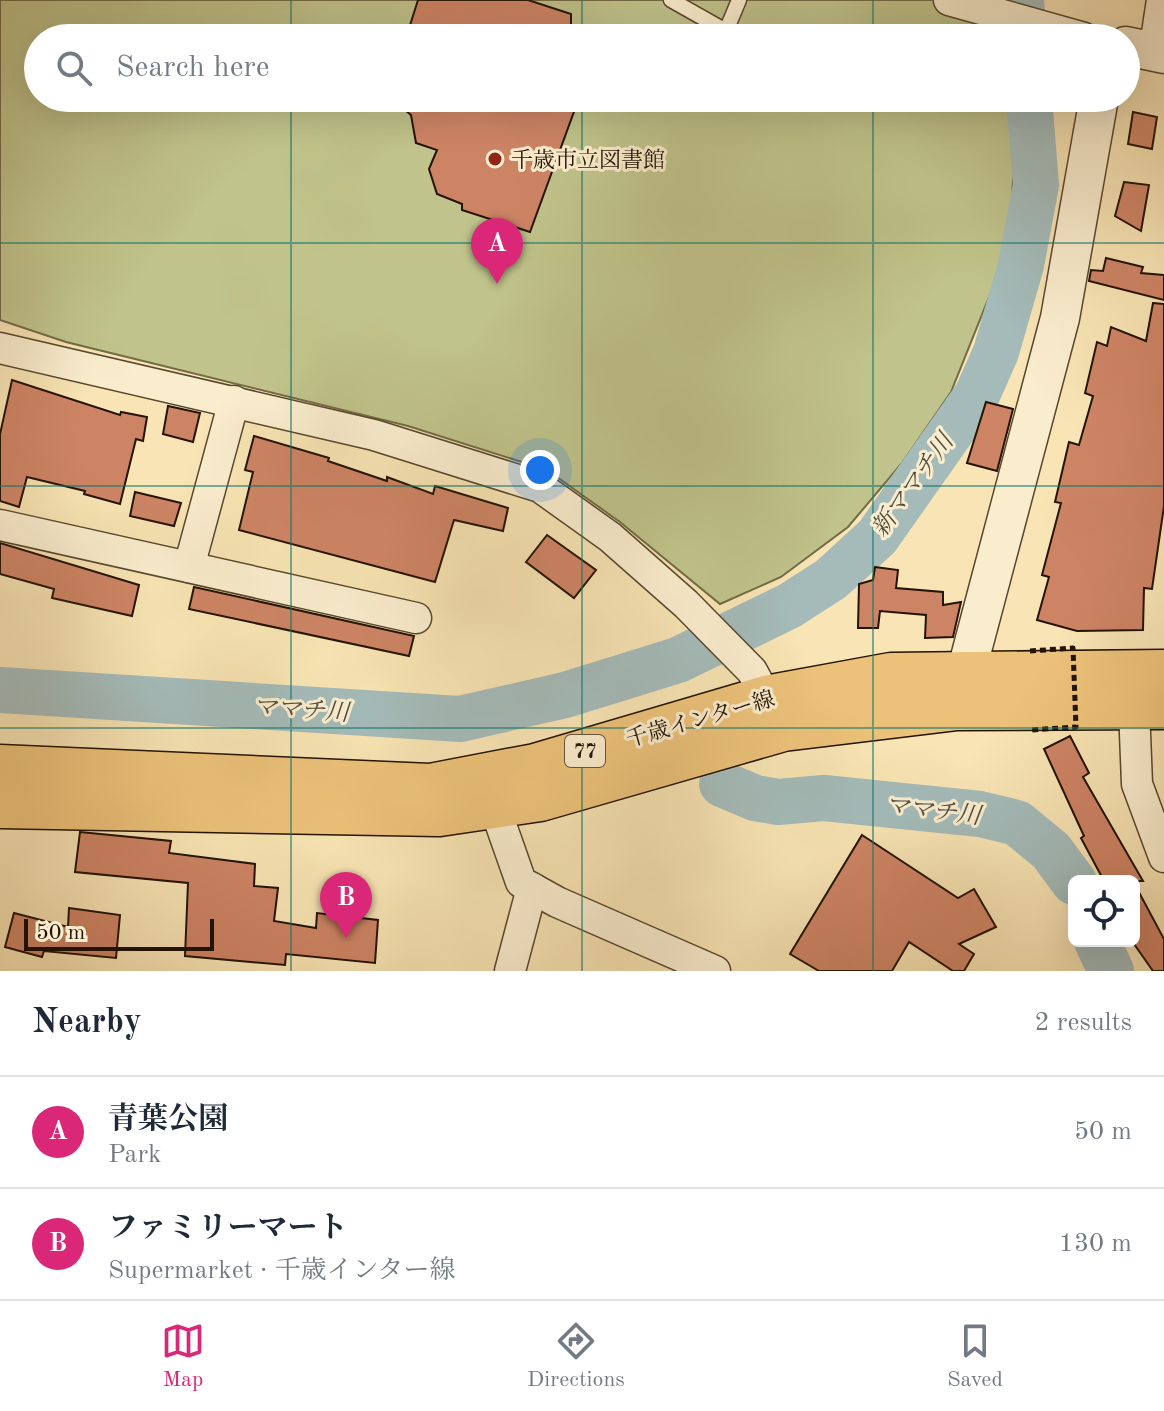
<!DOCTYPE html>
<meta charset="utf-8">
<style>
:root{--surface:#fff;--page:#f6f6f7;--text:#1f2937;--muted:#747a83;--line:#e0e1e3;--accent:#db2777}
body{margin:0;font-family:"Old Standard TT","Noto Serif JP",serif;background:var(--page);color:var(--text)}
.controls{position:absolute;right:24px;bottom:24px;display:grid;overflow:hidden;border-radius:12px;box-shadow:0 8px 32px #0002}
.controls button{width:72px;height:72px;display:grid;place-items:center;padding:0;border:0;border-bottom:2px solid var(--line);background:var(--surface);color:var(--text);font:40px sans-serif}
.scale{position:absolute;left:24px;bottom:20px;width:190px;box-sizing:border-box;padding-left:8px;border:4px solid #231300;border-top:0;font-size:22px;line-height:28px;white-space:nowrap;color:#231300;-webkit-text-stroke:6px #faedce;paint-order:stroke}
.you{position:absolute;left:540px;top:470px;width:28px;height:28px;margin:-20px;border:6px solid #fff;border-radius:50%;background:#1a73e8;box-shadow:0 0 0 12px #1a73e833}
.badge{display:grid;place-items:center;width:52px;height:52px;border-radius:50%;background:var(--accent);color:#fff;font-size:26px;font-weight:700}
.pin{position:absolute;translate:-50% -66px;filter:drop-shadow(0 2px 4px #0008)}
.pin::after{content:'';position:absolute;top:42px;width:28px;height:24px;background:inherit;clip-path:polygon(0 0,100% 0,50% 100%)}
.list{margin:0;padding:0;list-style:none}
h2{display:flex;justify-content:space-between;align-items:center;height:104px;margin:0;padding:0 32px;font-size:34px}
h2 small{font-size:26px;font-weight:400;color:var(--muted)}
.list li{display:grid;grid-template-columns:52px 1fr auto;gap:24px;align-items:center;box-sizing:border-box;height:112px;padding:0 32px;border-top:2px solid var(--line)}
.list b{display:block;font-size:30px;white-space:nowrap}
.list p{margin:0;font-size:26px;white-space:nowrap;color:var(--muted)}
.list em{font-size:26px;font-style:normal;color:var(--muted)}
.icon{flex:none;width:44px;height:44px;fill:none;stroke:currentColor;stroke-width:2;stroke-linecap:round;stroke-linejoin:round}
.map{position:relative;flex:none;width:1164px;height:971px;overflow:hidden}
.search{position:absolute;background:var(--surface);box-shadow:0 8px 32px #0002;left:24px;right:24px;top:24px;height:88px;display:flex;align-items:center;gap:20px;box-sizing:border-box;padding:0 28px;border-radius:44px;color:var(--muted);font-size:30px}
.sheet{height:328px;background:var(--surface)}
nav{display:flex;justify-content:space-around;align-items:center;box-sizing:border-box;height:112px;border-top:2px solid var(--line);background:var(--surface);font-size:22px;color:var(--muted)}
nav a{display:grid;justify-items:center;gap:4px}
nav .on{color:var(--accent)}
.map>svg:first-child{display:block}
.green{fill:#c0c38b;stroke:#726b46;stroke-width:2}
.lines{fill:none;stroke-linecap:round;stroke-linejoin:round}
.river{stroke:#a4bbb9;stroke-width:46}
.building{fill:#cd8465;stroke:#231300;stroke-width:2}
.service-casing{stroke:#58472d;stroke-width:17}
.minor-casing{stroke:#58472d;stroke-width:33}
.tertiary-casing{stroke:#58472d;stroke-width:41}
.primary-casing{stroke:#231300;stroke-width:47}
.service{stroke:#faedce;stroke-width:14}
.minor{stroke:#faedce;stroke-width:30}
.tertiary{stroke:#faedce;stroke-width:38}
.primary{stroke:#ecc27a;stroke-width:44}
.path-bridge{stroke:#231300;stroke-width:5;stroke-dasharray:6 4;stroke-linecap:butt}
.grid{fill:none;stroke:#0f766e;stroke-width:2;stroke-opacity:0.55}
.poi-dot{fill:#8f2418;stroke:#faedce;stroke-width:3}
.labels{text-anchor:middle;stroke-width:6;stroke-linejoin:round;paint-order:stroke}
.shield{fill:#faedce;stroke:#64543e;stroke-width:2}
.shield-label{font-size:20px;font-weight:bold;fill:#231300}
.poi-label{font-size:22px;fill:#231300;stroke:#faedce;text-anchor:start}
.street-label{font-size:22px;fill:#231300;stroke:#faedce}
.water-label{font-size:24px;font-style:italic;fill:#504e41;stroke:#faedce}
</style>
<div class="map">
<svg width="1164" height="971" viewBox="0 0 1164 971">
<rect width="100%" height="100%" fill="#f8e4b4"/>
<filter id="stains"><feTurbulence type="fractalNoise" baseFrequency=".0025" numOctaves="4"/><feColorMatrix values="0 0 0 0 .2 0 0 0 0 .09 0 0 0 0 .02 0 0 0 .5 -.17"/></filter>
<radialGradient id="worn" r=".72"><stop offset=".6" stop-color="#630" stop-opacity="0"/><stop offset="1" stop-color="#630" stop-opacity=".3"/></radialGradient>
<polygon class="green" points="0,0 1026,0 1023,38 38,38 38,98 1018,98 1009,247 951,392 902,463 848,527 781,577 720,604 620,522 547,470 408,426 66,342 0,320"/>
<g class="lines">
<g class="river">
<polyline points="1021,0 1024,38"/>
<polyline points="0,690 460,719 565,695 678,660 789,606 831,579 877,537 977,395 996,352 1021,265 1036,185 1029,98"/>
<polyline points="722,784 755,798 778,802 824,798 980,814 1017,823 1051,851 1074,882"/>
<polyline points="1097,941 1111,971"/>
</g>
</g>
<g class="building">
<polygon points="418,0 528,0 571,14 571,38 406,38"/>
<polygon points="391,98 579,98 530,232 462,210 462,204 437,194 429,169 437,150 416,143 411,115"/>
<polygon points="1133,112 1157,117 1152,149 1128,144"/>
<polygon points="1124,182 1149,185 1141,231 1115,216"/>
<polygon points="1106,258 1143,267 1141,273 1164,275 1164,300 1089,281 1091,270 1103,271"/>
<polygon points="1153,303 1164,304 1164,506 1152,589 1144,588 1143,630 1077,631 1037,620 1049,577 1042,575 1061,503 1055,502 1069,442 1079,445 1093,396 1085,393 1097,342 1107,346 1111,327 1146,341"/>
<polygon points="12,380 120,415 121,412 147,417 143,441 136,439 120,504 84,494 85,491 27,477 19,507 0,501 0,434"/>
<polygon points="986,402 1013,409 997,471 967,463"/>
<polygon points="168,406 200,413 193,442 163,434"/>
<polygon points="254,436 329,458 328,461 387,481 387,477 433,494 435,486 508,508 503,531 454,520 435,582 239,530 253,472 245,470"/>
<polygon points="135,492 181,503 174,526 130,516"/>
<polygon points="547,535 596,570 574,598 526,562"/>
<polygon points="0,543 139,585 132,616 52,598 54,589 0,574"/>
<polygon points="875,567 898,570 896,588 943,592 943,605 961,602 953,637 925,638 926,615 880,611 878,628 858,628 859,584 873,580"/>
<polygon points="194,587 414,636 409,656 189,609"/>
<polygon points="1070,736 1089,773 1083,777 1143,881 1104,881 1081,838 1084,836 1044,749"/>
<polygon points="80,832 171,841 169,853 255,864 254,886 278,888 274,921 316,928 317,913 378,920 375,963 286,954 285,965 185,956 188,883 75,872"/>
<polygon points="862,835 958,898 974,889 996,927 959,944 974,954 964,971 953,971 909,942 892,971 819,971 790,954"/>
<polygon points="1134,883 1164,939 1164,971 1153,971 1134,944"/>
<polygon points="69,908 120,915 116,958 44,951 42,957 5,947 14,913 68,927"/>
</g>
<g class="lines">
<defs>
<polyline id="service" points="671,0 726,31 739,0"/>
<g id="minor">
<polyline points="949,0 1084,38"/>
<polyline points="1154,53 1162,0"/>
<polyline points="0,348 374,435 540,487 610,537 686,604 752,671 774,712"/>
<polyline points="0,525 416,618"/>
<polyline points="189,567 234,401"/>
<polyline points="1134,708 1137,784 1164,857"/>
<polyline points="489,791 521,882 557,902 715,971"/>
<polyline points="510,971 532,888"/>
</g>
<g id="tertiary">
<polyline points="1126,46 1164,54"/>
<polyline points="958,703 1060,318 1099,98"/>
</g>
<g id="primary">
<polyline points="0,767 430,786 535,766 766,698 891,675 1164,672"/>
<polyline points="0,806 439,814 540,799 783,729 957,708 1164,707"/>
</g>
</defs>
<use href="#service" class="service-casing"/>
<use href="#minor" class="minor-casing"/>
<use href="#tertiary" class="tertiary-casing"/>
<use href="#primary" class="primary-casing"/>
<use href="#service" class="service"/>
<use href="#minor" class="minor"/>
<use href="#tertiary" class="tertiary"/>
<use href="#primary" class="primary"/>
<polyline class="path-bridge" points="1030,651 1073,648 1076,727 1031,730"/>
</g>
<path class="grid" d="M291,0V38M582,0V38M873,0V38M291,98V971M582,98V971M873,98V971M0,243H1164M0,486H1164M0,728H1164"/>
<circle class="poi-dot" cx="495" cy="159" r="8"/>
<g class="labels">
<rect class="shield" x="565" y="735" width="40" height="32" rx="6"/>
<g class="shield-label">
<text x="585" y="758">77</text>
</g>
<g class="poi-label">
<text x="511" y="167">千歳市立図書館</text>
</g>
<g class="street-label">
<text transform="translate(700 718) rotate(-16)" y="8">千歳インター線</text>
</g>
<g class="water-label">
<text transform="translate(912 485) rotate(-54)" y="8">新ママチ川</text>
<text transform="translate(301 709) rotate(4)" y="8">ママチ川</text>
<text transform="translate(933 810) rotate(7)" y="8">ママチ川</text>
</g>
</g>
<rect width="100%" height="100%" filter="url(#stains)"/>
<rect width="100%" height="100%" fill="url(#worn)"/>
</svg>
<div class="controls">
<button><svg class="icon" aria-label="locate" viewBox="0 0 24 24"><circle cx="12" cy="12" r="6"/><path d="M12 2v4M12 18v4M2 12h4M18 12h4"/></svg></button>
</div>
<div class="scale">50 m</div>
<div class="you"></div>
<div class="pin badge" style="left:497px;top:284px">A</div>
<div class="pin badge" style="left:346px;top:938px">B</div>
<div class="search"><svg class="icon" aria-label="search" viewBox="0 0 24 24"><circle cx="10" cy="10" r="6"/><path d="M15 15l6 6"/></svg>Search here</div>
</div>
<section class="sheet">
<h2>Nearby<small>2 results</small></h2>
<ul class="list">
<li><span class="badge">A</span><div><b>青葉公園</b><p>Park</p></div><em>50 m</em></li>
<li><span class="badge">B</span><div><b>ファミリーマート</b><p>Supermarket · 千歳インター線</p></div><em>130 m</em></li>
</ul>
</section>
<nav>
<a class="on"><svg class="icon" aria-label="map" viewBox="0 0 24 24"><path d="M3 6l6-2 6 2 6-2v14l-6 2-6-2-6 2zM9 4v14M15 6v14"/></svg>Map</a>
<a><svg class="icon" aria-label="directions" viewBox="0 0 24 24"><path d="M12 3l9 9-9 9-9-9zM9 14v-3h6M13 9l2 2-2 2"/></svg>Directions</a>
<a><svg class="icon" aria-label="saved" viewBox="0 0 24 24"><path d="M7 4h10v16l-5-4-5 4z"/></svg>Saved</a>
</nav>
